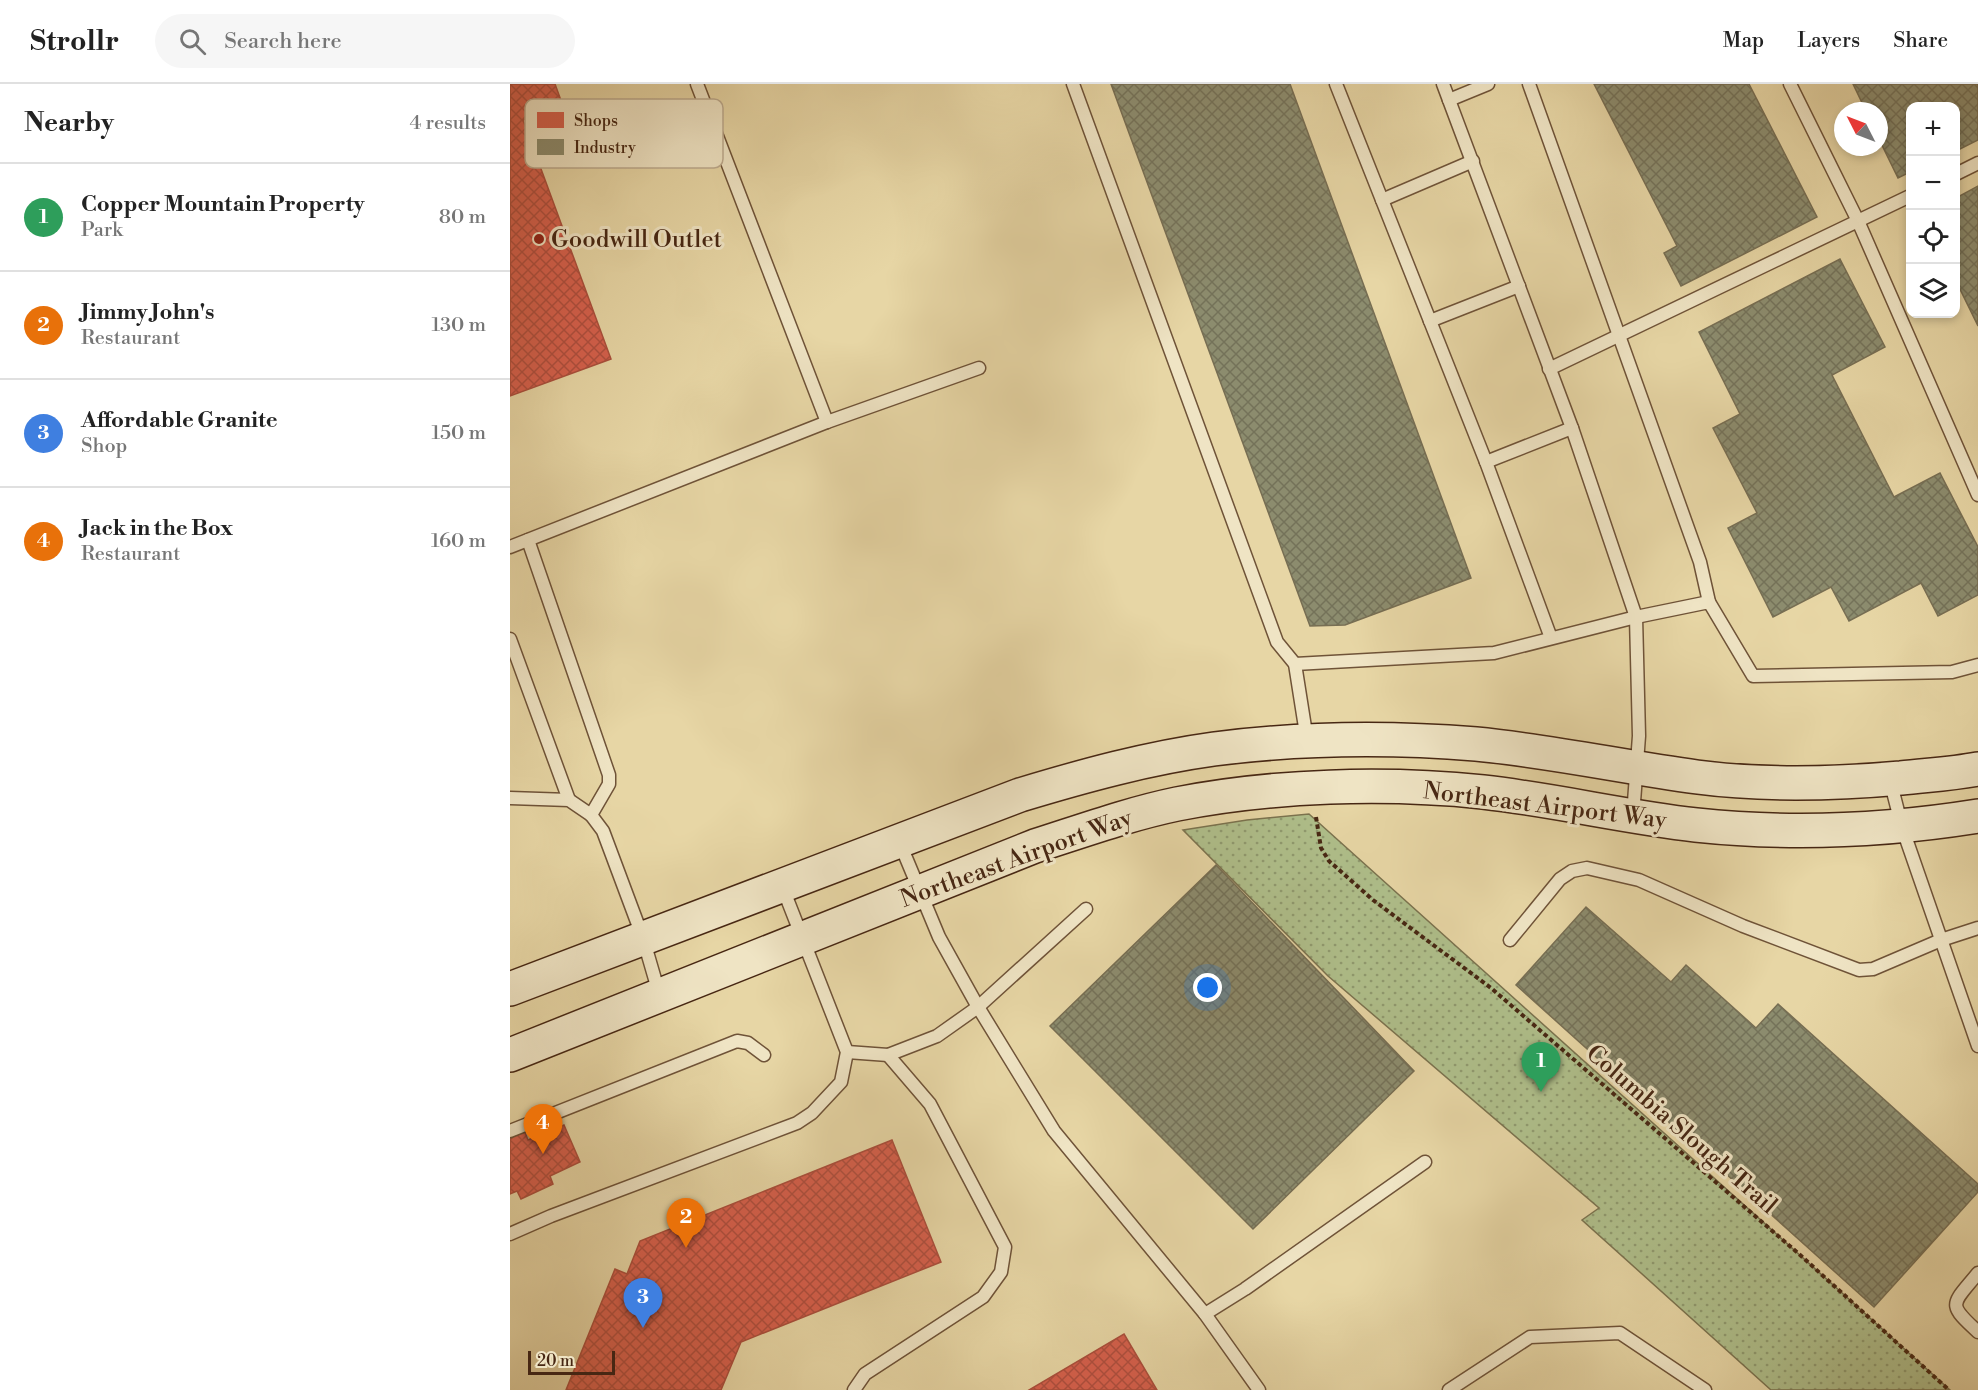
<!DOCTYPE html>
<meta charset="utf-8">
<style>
:root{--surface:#fff;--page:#f6f6f6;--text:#222;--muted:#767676;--line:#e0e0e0;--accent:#d93025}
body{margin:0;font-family:"Libre Bodoni",serif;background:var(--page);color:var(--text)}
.controls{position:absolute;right:18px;top:18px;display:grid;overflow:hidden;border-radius:12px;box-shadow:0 3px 9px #0003}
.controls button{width:54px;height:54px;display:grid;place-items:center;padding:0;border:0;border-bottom:2px solid var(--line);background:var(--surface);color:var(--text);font:30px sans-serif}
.compass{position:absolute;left:1324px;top:18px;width:54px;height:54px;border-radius:50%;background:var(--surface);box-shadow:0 3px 9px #0003;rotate:312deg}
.scale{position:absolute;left:18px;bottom:15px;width:87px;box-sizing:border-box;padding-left:6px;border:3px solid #472713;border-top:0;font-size:16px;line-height:21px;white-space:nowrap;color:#472713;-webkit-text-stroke:4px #efe4c4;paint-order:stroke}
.you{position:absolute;left:698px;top:904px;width:21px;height:21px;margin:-15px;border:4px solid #fff;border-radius:50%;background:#1a73e8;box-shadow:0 0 0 9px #1a73e833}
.badge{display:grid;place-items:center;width:39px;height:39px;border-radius:50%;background:var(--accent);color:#fff;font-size:20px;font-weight:700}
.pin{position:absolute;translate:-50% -50px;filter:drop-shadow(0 2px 3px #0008)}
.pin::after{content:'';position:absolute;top:32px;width:21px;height:18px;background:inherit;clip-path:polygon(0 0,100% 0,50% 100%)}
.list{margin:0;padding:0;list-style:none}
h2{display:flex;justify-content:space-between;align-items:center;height:78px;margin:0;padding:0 24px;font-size:26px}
h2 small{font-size:20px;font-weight:400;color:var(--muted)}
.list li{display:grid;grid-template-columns:39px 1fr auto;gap:18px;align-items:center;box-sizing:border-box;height:108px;padding:0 24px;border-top:2px solid var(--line)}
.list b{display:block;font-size:22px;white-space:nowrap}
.list p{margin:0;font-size:20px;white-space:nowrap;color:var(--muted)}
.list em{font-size:20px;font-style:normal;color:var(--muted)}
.icon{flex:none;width:33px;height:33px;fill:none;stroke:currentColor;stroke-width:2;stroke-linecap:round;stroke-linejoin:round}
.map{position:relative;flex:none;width:1468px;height:1306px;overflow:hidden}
header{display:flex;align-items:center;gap:36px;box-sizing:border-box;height:84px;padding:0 30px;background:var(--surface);border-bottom:2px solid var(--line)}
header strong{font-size:28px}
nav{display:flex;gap:33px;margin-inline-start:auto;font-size:21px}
.search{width:420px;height:54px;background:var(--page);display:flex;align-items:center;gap:15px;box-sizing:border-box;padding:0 21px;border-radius:33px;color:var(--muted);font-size:22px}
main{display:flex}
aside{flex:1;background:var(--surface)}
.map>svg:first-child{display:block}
.park{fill:url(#park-dots);stroke:#7b734f;stroke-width:1.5}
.shops{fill:url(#shops-cross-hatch);stroke:#ab4f3c;stroke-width:1.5}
.industry{fill:url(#industry-cross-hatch);stroke:#776e53;stroke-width:1.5}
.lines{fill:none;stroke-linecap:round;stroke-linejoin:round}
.lane-casing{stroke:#6f5338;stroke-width:15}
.secondary-casing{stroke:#472713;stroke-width:36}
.path{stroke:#472713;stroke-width:4;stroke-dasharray:4.5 3;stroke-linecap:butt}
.lane{stroke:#efe4c4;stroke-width:12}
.secondary{stroke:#efe4c4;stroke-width:33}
.poi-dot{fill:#8f2418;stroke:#efe4c4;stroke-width:2}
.labels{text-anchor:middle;stroke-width:6;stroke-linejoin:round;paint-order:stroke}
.poi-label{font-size:24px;fill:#472713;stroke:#efe4c4;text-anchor:start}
.street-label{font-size:24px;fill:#472713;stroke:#efe4c4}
.key{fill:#efe4c4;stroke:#bdab8f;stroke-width:1.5}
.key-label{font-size:16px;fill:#472713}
</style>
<header>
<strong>Strollr</strong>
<div class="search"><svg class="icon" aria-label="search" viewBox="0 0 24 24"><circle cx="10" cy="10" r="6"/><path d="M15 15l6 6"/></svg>Search here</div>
<nav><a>Map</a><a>Layers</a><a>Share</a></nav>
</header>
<main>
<aside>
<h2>Nearby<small>4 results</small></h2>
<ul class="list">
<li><span class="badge" style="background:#2e9e5b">1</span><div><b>Copper Mountain Property</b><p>Park</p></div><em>80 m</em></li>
<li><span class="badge" style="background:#e8710a">2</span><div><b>Jimmy John's</b><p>Restaurant</p></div><em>130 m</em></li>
<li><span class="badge" style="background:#3f7fe0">3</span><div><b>Affordable Granite</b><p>Shop</p></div><em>150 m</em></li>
<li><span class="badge" style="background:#e8710a">4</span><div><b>Jack in the Box</b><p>Restaurant</p></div><em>160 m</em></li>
</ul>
</aside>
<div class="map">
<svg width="1468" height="1306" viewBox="0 0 1468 1306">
<defs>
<pattern id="park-dots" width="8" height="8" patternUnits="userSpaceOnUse" patternTransform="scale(1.5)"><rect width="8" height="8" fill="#afbf8b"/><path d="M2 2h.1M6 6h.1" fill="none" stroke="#909b70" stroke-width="1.8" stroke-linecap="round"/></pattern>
<pattern id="shops-cross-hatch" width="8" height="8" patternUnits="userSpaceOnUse" patternTransform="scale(1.5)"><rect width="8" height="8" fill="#d6604d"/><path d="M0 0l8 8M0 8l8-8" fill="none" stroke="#af4f3f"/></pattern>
<pattern id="industry-cross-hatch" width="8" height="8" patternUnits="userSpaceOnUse" patternTransform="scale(1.5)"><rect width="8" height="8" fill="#8c8c6e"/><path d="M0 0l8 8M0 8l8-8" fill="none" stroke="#747259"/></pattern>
</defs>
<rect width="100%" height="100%" fill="#e7d6a5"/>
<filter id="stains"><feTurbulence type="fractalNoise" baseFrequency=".00333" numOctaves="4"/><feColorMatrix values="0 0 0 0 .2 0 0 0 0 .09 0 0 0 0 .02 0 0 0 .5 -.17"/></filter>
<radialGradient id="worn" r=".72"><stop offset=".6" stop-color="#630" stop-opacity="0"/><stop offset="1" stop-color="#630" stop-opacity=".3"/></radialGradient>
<polygon class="park" points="799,730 1440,1306 1261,1306 1072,1136 1089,1124 818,892 673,746 737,736"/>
<g class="shops">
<polygon points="0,0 45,0 53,22 13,36 101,275 0,312"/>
<polygon points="54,1041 70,1078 40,1092 43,1100 11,1115 7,1107 0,1110 0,1053 14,1046 18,1056"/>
<polygon points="382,1056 431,1178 231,1258 211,1306 56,1306 105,1185 117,1190 130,1157"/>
<polygon points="614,1250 647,1306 519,1306"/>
</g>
<g class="industry">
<polygon points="601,0 780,0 961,494 835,541 800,542"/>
<polygon points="1084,0 1239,0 1307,133 1171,202 1154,169 1167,162"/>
<polygon points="1343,0 1468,0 1468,56 1446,67 1446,22 1400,22 1400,88 1388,94 1369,55 1369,27 1356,27"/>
<polygon points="1468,102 1468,242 1446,197 1446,114"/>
<polygon points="1330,175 1375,263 1322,291 1384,413 1430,389 1468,463 1468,511 1428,532 1411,499 1339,537 1321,503 1263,533 1218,444 1247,429 1203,344 1230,330 1189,248"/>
<polygon points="706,781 904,987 743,1145 540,942"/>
<polygon points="1076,823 1161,898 1176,881 1246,944 1268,920 1468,1100 1468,1108 1364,1223 1006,901"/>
</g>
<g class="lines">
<defs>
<g id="lane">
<polyline points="187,0 317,338"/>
<polyline points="563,0 767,558 785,580 797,656"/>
<polyline points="826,0 976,378 1041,554"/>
<polyline points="933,0 1062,344 1126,533 1129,652 1123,731"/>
<polyline points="1019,0 1190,478 1199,518"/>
<polyline points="1280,0 1348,137 1468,411"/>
<polyline points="939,16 978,0"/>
<polyline points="1446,90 1468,79"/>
<polyline points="872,116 963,77"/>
<polyline points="920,237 1009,202"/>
<polyline points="1039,285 1400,112"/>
<polyline points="976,378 1062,344"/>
<polyline points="18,456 99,691 99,700 81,731"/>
<polyline points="0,463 317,338 469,284"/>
<polyline points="0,555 59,716"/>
<polyline points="785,580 984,569 1126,533 1199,518 1243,592 1442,588 1468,581"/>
<polyline points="1380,696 1392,743 1468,962"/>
<polyline points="0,714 59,716 81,731 93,747 133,854 149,909"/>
<polyline points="389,757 429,853 468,923 544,1047 695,1230 735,1205 915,1078"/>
<polyline points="1000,856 1050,795 1062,787 1077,784 1129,796 1233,842 1349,886 1363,885 1431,856 1468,844"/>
<polyline points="337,968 378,971 427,952 468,923 576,825"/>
<polyline points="0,1047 227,957 238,959 254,971"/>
<polyline points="0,1150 41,1132 287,1039 302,1029 331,998 337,968 272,802"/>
<path d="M1468,1189C1442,1221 1436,1219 1468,1248"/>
<polyline points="695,1230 749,1306"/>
<polyline points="344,1306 355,1290 473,1213 491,1188 495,1163 420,1020 378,971"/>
<polyline points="939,1306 1020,1253 1110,1249 1195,1306"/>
</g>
<g id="secondary">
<path d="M0,905L510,711C573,692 638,674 704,665C790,654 879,653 966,660C1040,667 1113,683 1187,693C1255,702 1323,700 1391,694C1417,691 1442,690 1468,685"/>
<path d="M0,971L525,762C572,747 619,730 667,720C764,701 875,698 973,708C1045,716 1115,733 1186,741C1281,751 1374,747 1468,732"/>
</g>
</defs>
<use href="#lane" class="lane-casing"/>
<use href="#secondary" class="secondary-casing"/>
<polyline class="path" points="806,733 811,764 819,777 863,816 981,904 1289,1170 1439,1306"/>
<use href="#lane" class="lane"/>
<use href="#secondary" class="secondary"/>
</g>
<circle class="poi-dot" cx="29" cy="155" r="6"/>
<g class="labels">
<g class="poi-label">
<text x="41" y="163">Goodwill Outlet</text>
</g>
<g class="street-label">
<text transform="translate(1035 721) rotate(7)" y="8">Northeast Airport Way</text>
<text transform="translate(506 774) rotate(-20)" y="8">Northeast Airport Way</text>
<text transform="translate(1172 1045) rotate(41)" y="8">Columbia Slough Trail</text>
</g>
</g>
<rect x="15" y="15" width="198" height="69" rx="9" class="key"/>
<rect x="27" y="28" width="27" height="16" fill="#d6604d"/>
<rect x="27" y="55" width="27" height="16" fill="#8c8c6e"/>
<g class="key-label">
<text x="64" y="42">Shops</text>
<text x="64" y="69">Industry</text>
</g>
<rect width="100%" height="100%" filter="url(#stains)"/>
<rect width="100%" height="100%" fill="url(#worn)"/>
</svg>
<div class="controls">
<button>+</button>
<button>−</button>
<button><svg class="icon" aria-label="locate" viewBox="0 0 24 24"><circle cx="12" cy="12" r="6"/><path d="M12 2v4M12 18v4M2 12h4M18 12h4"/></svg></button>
<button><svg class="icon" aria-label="layers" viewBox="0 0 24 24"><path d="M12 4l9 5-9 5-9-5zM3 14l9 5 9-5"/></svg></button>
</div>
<svg class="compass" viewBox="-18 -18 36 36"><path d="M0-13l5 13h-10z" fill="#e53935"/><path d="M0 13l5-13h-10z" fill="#767676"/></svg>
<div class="scale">20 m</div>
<div class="you"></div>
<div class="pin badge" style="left:1031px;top:1008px;background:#2e9e5b">1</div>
<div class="pin badge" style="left:176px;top:1164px;background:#e8710a">2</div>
<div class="pin badge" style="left:133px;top:1244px;background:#3f7fe0">3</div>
<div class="pin badge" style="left:33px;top:1070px;background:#e8710a">4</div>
</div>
</main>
